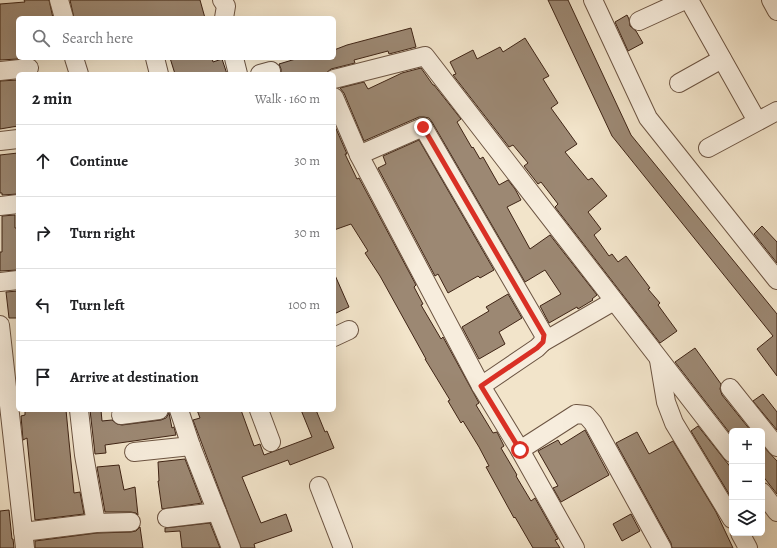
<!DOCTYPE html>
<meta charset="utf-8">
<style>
:root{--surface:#fff;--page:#f2f2f2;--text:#202124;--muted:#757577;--line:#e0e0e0}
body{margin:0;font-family:Alegreya,serif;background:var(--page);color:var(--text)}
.controls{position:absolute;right:12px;bottom:12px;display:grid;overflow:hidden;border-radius:6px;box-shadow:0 4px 16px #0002}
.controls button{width:36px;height:36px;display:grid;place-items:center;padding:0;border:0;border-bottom:1px solid var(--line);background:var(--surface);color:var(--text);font:20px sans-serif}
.stop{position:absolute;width:12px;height:12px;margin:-9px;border:3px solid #d93025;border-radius:50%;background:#fff}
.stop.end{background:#d93025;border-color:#fff;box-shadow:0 1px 4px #0008}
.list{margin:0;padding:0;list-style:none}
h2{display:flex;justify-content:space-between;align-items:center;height:52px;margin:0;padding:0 16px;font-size:17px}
h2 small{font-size:13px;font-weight:400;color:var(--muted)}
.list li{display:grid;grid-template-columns:26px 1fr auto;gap:12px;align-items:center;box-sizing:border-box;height:72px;padding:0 16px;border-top:1px solid var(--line)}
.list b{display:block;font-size:15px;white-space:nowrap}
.list em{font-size:13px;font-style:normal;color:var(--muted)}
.icon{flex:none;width:22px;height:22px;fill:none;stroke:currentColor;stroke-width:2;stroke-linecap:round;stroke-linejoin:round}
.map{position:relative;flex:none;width:777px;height:548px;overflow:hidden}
.search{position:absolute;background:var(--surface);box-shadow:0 4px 16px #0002;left:16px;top:16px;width:320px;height:44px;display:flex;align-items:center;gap:10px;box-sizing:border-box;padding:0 14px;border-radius:6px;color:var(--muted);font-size:15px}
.panel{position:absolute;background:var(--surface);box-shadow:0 4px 16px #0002;left:16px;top:72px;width:320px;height:340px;border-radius:6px}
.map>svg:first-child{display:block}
.building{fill:#9c8873;stroke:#3f2415}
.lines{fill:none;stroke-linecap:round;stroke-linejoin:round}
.minor-casing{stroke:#6c5442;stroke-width:20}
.minor{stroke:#f7eddd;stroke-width:18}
.route{stroke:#d93025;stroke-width:5}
</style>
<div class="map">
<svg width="777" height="548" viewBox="0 0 777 548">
<rect width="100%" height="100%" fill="#f2e4ca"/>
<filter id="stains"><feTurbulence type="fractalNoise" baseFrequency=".005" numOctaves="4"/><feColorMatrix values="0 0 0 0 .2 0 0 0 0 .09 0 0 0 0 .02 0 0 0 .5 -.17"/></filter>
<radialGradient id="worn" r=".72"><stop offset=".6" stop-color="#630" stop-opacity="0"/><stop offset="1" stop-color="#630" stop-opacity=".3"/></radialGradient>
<g class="building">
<polygon points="24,0 49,0 53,18 18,18 18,59 0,60 0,4 25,2"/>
<polygon points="70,0 200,0 205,18 74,18"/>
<polygon points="548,0 568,0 631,135 777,314 777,376 757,349 773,336 612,136"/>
<polygon points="627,15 629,19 630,26 636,31 643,43 628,51 615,22"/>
<polygon points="411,28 416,47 389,54 388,51 354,60 355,63 331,69 325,74 281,74 281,69 279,64 299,58 334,58 334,50 347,45"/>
<polygon points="525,38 549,76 543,79 558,103 551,108 577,144 565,152 588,180 592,178 607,196 588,212 601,229 594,235 609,256 612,254 618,262 626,256 650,288 648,289 660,303 658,305 677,331 660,343 555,207 558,204 541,182 538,184 524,166 528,163 513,145 509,147 453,75 456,74 450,62 473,50 477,59 500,47 503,52"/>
<polygon points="170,58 212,58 213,62 222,59 227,74 175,74"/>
<polygon points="421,68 433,85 434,85 461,119 457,122 472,148 473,147 480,159 483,157 499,185 508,180 515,189 521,200 507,207 530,249 550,235 597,295 592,299 593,300 578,309 577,307 549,323 540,306 561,294 545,270 525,282 432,122 429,118 424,117 419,117 364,141 344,93 340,88 364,82 368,89 402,73"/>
<polygon points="18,80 18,126 0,129 0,81"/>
<polygon points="334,124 347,154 345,154 357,179 359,178 416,285 414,287 423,304 421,305 441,339 443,337 479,403 476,405 493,433 497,432 504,446 501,448 517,475 516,476 531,501 535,498 558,539 555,540 560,548 533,548 515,517 514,518 486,467 489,466 479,447 463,421 461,423 448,401 450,400 425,359 426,359 380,276 365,253 368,251 351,224 334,230"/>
<polygon points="419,140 494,270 480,278 478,276 448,293 438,274 435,276 378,168 386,164 383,156"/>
<polygon points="18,153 18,194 2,195 2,193 0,193 0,155"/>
<polygon points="15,215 15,228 18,228 18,270 0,271 0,252 2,252 2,216"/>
<polygon points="762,226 777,242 777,263 754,234"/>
<polygon points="334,273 349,307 334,314"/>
<polygon points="18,291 18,318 9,318 6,292"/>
<polygon points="508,294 522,318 499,332 505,344 479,359 462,327 489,311 486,307"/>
<polygon points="695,348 721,384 720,389 722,395 751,431 732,431 732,436 675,362"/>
<polygon points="763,394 777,412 777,430 753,401"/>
<polygon points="25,410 66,410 74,493 80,492 84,514 35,520 27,438 23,440 21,416 25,415"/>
<polygon points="90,410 101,410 102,421 112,420 117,424 122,425 161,420 166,418 169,413 172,428 174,427 176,435 105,445 106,453 95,454"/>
<polygon points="197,410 241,410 254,446 260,444 264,455 312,437 301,410 316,410 325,432 327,431 334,448 290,465 288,460 242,477 261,523 286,514 292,531 254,544 255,548 241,548 193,420 200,418"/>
<polygon points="698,426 732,469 732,499 691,431"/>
<polygon points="585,430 609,475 561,502 553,488 558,486 538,451 558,440 561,445"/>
<polygon points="637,432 649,454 673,441 716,512 733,548 672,548 671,543 616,443"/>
<polygon points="762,445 777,461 777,494 762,475"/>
<polygon points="185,459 202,503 162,509 158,481 159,481 158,462"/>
<polygon points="119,465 124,490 135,487 138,515 136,513 131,512 105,512 97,467"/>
<polygon points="9,510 12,539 13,539 14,548 0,548 0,511"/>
<polygon points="631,514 640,531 622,541 613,524"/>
<polygon points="210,523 220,548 182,548 180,531 165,532 165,528"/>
<polygon points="140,527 143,548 35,548 35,541 97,533 131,532 136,531"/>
</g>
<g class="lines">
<defs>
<g id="minor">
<polyline points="59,0 64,18"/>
<polyline points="222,0 226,6 224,18"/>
<polyline points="593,0 648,118 777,280"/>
<polyline points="689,0 757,121"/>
<polyline points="771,0 777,11"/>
<polyline points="639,21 685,0"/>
<polyline points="74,58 79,74"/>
<polyline points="155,58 159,74"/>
<polyline points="234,58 238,74"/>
<polyline points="0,71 29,68"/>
<polyline points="260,74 271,71"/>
<polyline points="334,79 425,56 732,453"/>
<polyline points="679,83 722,59"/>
<polyline points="334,97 359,155 481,386 520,450 575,548"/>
<polyline points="0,141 18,139"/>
<polyline points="708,148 777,111"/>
<polyline points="359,155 423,127 544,335 543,342 537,348 481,386"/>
<polyline points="0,206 18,204"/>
<polyline points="0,282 18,280"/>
<polyline points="0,325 25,548"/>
<polyline points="334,337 349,330"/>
<polyline points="543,342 614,301"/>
<polyline points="659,360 666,402 674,423 732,519"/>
<polyline points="730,388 777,447"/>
<polyline points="79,410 84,455 96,523"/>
<polyline points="179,410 191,446 231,548"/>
<polyline points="259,410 271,442"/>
<polyline points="121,415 159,410"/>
<polyline points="520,450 576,414 586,415 593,423 662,548"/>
<polyline points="134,452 191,446"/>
<polyline points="319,486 343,548"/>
<polyline points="762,492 777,512"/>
<polyline points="167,518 217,512"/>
<polyline points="23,532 96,523 131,522"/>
<polyline points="740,533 748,548"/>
</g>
</defs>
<use href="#minor" class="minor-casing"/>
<use href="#minor" class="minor"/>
</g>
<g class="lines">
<polyline class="route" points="423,127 544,335 543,342 537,348 481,386 520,450"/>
</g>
<rect width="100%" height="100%" filter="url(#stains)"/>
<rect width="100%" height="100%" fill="url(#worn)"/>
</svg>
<div class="controls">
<button>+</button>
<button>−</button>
<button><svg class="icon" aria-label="layers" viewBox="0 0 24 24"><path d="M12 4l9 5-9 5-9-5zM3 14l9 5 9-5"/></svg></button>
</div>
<div class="stop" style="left:520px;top:450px"></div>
<div class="stop end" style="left:423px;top:127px"></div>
<div class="search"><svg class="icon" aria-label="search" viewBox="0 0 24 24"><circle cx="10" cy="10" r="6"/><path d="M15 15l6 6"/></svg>Search here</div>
<section class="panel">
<h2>2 min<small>Walk · 160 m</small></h2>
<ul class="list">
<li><svg class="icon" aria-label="ahead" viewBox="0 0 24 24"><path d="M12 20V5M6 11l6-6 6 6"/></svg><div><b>Continue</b></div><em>30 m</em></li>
<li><svg class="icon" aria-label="right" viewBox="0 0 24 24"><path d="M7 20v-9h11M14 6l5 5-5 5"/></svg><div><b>Turn right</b></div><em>30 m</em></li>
<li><svg class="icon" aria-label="left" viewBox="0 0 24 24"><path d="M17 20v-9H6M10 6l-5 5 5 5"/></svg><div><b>Turn left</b></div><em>100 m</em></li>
<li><svg class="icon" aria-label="arrive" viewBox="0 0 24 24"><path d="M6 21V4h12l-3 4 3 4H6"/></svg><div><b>Arrive at destination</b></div></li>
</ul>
</section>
</div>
